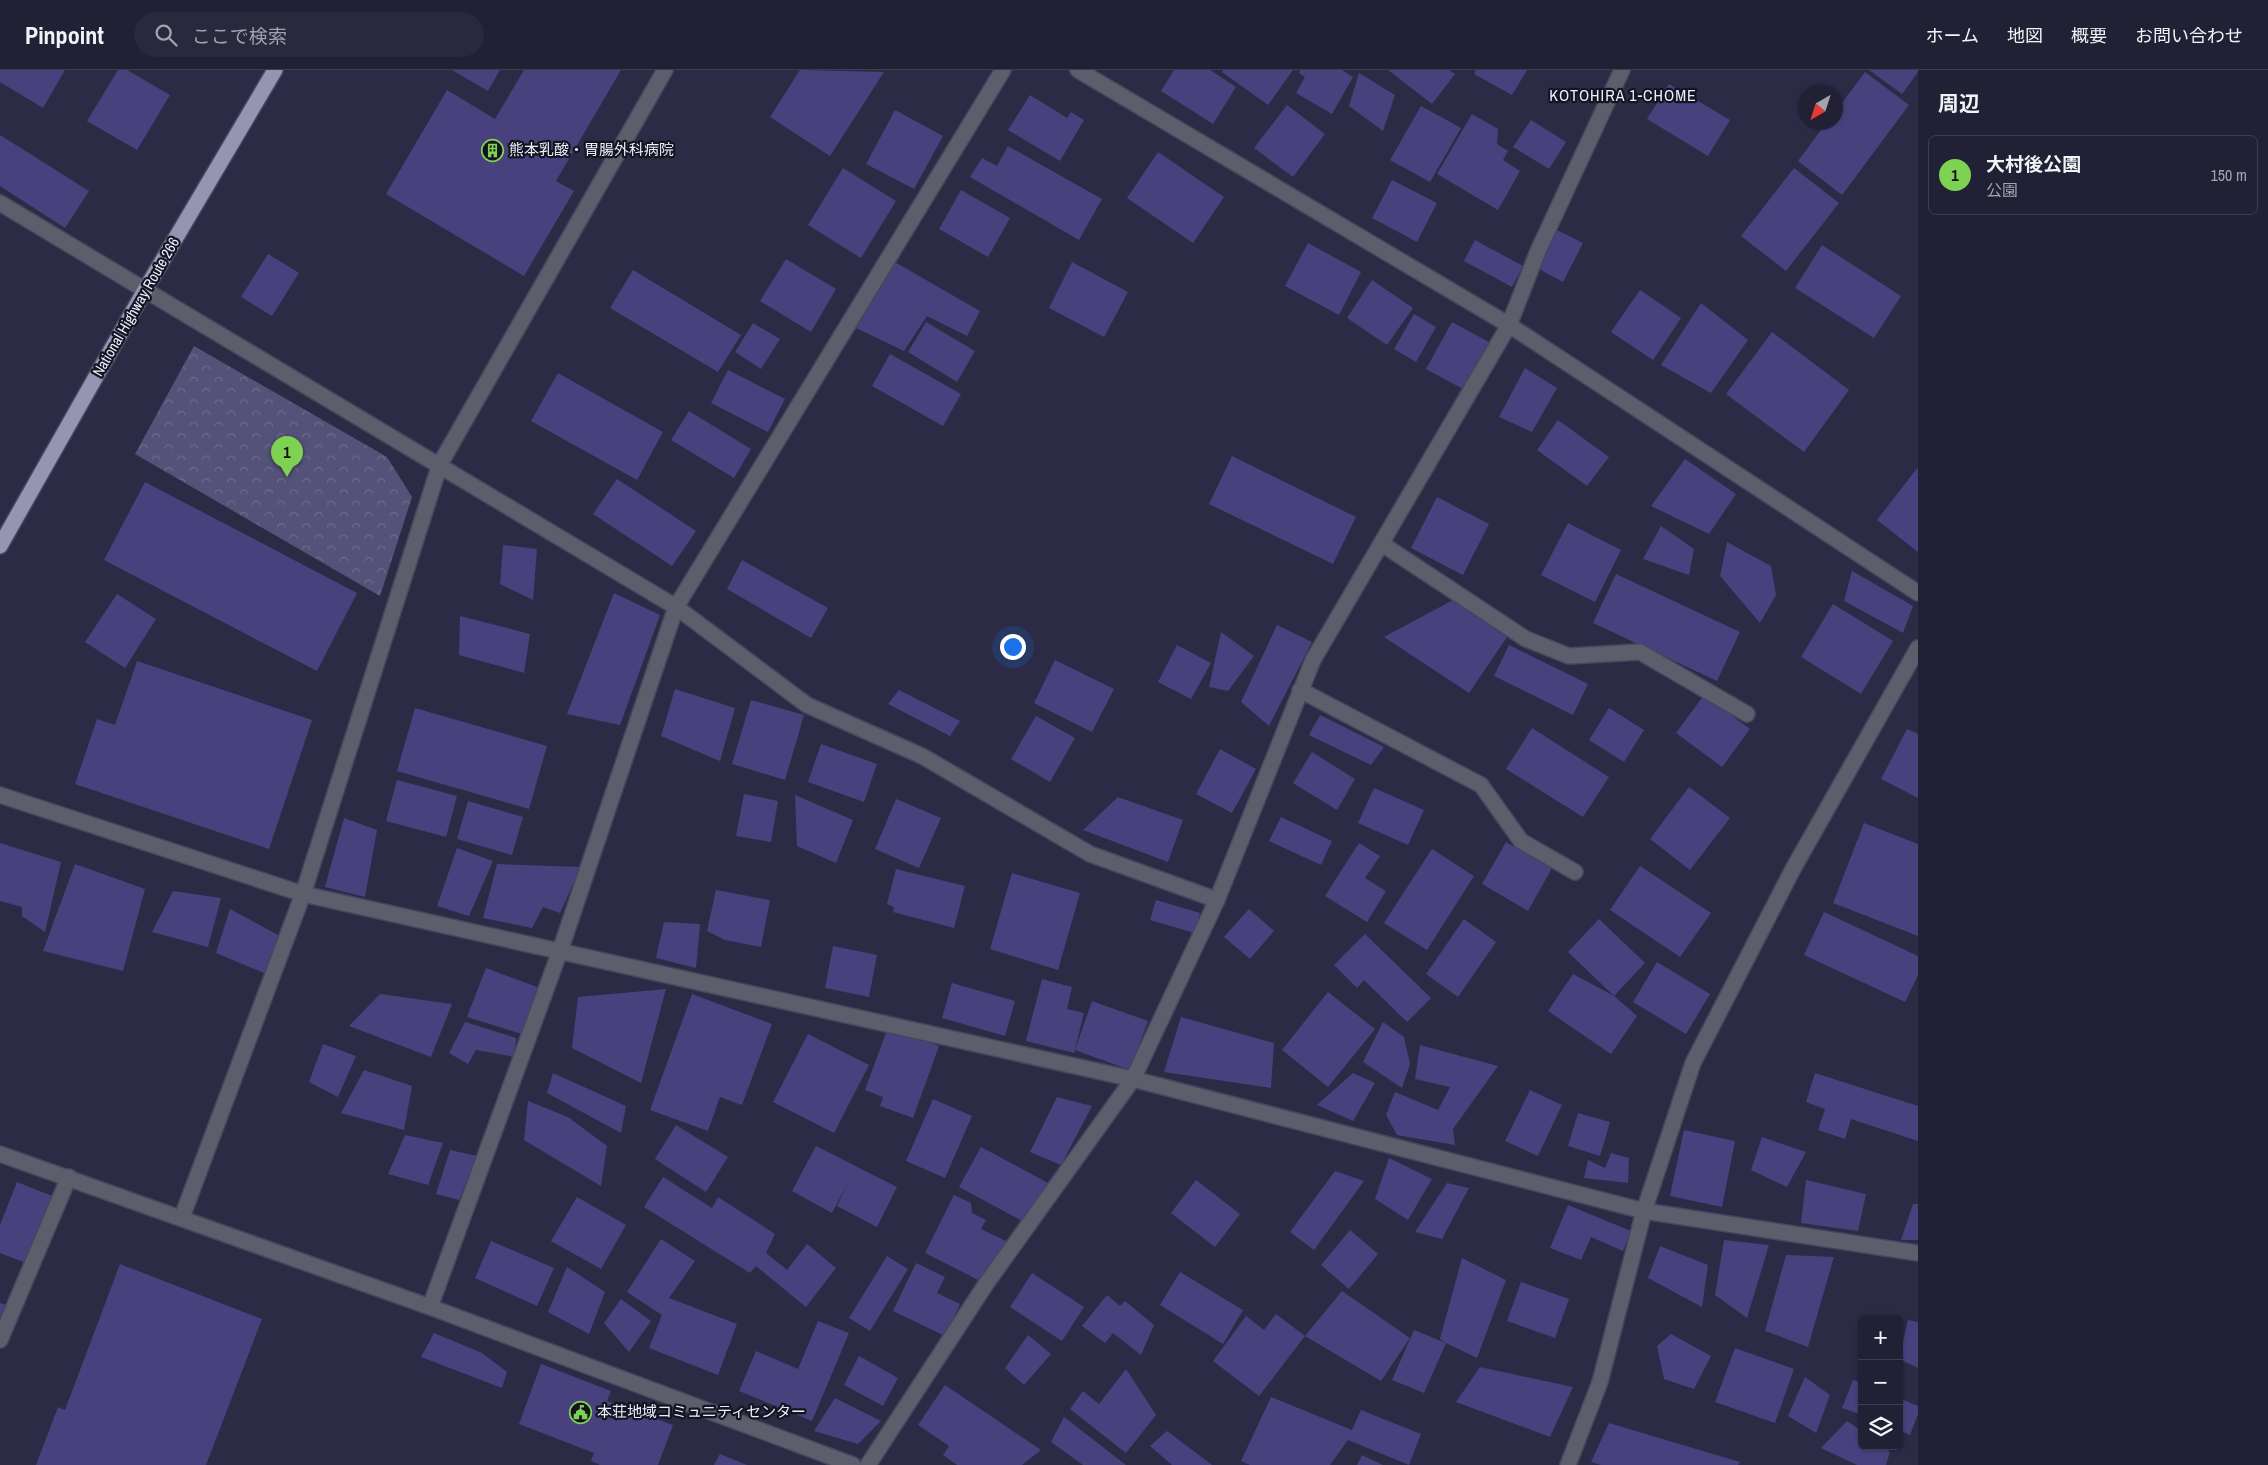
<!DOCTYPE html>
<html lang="ja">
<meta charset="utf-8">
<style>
:root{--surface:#212034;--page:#29283c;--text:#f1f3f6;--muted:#a2a3ac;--line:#3e3e4f;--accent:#7ed153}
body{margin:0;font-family:"Archivo Narrow","Noto Sans JP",sans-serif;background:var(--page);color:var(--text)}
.controls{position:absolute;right:15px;bottom:15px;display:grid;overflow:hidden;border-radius:8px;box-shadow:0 1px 4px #0004}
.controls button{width:45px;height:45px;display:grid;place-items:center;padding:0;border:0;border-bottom:1px solid var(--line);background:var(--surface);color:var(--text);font:25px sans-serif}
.compass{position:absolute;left:1798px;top:15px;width:45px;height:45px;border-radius:50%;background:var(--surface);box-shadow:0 1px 4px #0004;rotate:219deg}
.you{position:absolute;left:1012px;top:576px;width:18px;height:18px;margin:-12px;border:4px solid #fff;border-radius:50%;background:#1a73e8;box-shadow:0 0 0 8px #1a73e833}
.badge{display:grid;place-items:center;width:32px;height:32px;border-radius:50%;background:var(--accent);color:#111;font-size:16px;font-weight:700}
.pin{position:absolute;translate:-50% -41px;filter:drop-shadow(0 1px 2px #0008)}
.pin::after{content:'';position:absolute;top:26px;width:18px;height:15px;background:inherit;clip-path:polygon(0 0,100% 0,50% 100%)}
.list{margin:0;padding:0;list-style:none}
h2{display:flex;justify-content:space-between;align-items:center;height:65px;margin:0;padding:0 20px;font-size:21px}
h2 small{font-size:16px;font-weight:400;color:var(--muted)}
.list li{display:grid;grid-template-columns:32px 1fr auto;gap:15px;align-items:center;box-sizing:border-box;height:80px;margin:0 10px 10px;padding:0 10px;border:1px solid var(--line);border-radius:8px}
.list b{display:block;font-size:19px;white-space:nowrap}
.list p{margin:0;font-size:16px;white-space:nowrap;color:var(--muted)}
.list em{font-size:16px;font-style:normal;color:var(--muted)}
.icon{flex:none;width:28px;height:28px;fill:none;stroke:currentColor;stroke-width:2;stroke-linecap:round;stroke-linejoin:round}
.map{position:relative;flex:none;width:1918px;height:1395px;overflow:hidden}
header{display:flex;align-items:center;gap:30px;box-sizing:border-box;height:70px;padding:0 25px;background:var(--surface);border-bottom:1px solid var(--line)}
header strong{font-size:24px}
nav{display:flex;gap:28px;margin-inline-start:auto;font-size:18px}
.search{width:350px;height:45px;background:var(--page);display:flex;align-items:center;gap:12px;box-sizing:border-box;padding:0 18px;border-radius:28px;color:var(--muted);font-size:19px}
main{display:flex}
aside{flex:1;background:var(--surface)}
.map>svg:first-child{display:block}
.park{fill:url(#park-crowns)}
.building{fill:#48417d}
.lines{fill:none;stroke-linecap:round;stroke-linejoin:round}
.service-casing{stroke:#47455f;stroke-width:18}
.minor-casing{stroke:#47455f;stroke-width:18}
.tertiary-casing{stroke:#47455f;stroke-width:18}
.trunk-casing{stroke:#47455f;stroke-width:18}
.service{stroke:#5e5d6b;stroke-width:15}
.minor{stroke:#5e5d6b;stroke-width:15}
.tertiary{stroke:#5e5d6b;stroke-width:15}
.trunk{stroke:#9594b2;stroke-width:15}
.labels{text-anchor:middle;stroke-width:4.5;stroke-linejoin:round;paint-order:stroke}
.poi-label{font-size:15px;fill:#edecfe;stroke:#151521;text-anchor:start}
.street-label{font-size:15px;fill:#edecfe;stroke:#151521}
.neighbourhood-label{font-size:16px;letter-spacing:1px;fill:#edecfe;stroke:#151521}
</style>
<header>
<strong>Pinpoint</strong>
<div class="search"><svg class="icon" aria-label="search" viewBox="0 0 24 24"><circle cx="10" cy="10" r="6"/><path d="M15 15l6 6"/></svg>ここで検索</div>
<nav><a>ホーム</a><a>地図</a><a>概要</a><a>お問い合わせ</a></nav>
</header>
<main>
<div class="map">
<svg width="1918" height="1395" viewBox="0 0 1918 1395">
<defs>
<pattern id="park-crowns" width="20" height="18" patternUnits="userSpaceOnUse" patternTransform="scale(1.25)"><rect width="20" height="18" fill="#545278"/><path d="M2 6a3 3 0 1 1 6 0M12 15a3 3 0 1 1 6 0" fill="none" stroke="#6d6b8c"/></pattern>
</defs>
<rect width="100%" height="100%" fill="#2c2a45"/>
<polygon class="park" points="194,276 387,387 412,427 380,526 135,384"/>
<g class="building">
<polygon points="0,0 65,0 43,38 0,12"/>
<polygon points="118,0 127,0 170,25 137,80 87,51"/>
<polygon points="452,0 500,0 488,21"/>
<polygon points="524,0 621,0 556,111 574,121 524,206 386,124 447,20 495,49"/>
<polygon points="800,0 884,2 830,86 770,47"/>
<polygon points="1174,0 1210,0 1236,17 1213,54 1161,21"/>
<polygon points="1223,0 1293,0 1268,35 1222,2"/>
<polygon points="1300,0 1342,0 1353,7 1332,44 1296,23 1305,7 1299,3"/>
<polygon points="1388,0 1449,0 1455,4 1432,34"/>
<polygon points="1476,0 1527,0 1512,25 1474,4"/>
<polygon points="1869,0 1918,0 1918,2 1902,24"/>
<polygon points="1865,2 1909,35 1842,125 1798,91 1827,52 1836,52 1836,41"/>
<polygon points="1359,3 1395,25 1383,61 1349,36"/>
<polygon points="1669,14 1730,50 1708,86 1647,49"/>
<polygon points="1030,25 1067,48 1071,42 1084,50 1060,91 1008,60"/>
<polygon points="1287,35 1325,64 1293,107 1254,78"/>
<polygon points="1421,36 1461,58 1430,112 1390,90"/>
<polygon points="895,40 943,66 914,119 866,94"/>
<polygon points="1472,44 1498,59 1497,74 1508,81 1503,90 1520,101 1498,140 1437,104"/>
<polygon points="1531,50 1566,72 1549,99 1513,77"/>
<polygon points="0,65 89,121 65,158 0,116"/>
<polygon points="1008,76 1102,129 1079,170 970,107 982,88 997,96"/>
<polygon points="1158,82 1224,127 1193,173 1127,128"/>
<polygon points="843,98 896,131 861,188 808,155"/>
<polygon points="1794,98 1839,133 1786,201 1741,166"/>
<polygon points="1392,110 1437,133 1417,172 1372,148"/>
<polygon points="961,120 1010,148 988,187 939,159"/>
<polygon points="1557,160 1583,173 1563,212 1537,198"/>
<polygon points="1475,170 1523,196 1512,217 1464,191"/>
<polygon points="1308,173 1361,202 1339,245 1285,216"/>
<polygon points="1822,175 1901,226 1874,268 1795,218"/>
<polygon points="268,184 299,203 272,246 241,227"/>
<polygon points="786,189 836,219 811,262 760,231"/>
<polygon points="893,191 980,241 967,266 927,246 904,281 856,258"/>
<polygon points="1072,192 1128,222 1104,267 1049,238"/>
<polygon points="633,200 741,265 718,302 610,238"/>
<polygon points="1372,210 1413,238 1387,275 1347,248"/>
<polygon points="1640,220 1681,248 1653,290 1611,262"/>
<polygon points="1701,233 1748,270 1711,323 1661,295"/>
<polygon points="1414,244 1436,257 1416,292 1394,279"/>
<polygon points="926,252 975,281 957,312 908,282"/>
<polygon points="1452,252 1489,272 1463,319 1426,299"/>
<polygon points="753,253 780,269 761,299 735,282"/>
<polygon points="1772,262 1849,320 1804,382 1726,324"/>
<polygon points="890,284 961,324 943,356 872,316"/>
<polygon points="1525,298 1557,318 1532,362 1499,347"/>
<polygon points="728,300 785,329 768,362 711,333"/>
<polygon points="558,303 663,362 637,410 531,351"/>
<polygon points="689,341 751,379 734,408 671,370"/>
<polygon points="1558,350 1609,387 1587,416 1537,380"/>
<polygon points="1232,386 1356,447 1333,494 1209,434"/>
<polygon points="1685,389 1736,424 1709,464 1651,436"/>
<polygon points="1918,397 1918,482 1877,450"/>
<polygon points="617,409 696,461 672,496 593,444"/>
<polygon points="145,412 357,523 317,601 104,490"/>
<polygon points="1437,427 1489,454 1463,505 1411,478"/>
<polygon points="1568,453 1621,480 1595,532 1541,505"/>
<polygon points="1661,456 1694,479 1689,505 1643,489"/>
<polygon points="1727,472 1771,496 1776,525 1760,553 1720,506"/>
<polygon points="503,475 537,479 533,530 500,514"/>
<polygon points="742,490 828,538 811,568 727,519"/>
<polygon points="1852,501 1913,536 1903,563 1844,531"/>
<polygon points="1616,504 1740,562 1717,611 1593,553"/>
<polygon points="614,523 660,545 620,655 567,644"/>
<polygon points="117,524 156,549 125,598 85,572"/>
<polygon points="1453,530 1507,567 1469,623 1384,567"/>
<polygon points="1833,534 1893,571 1861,624 1801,587"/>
<polygon points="460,546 530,564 524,603 459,585"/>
<polygon points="1277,555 1312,572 1269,656 1241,632"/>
<polygon points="1221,562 1254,586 1228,621 1209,617"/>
<polygon points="1177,575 1211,593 1191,629 1158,612"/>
<polygon points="1509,575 1588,614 1573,645 1494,606"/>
<polygon points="1055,590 1114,619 1092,662 1034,633"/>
<polygon points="137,591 312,650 269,779 75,714 97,649 115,655"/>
<polygon points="675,619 735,638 720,691 661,666"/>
<polygon points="899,620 960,651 950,666 888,634"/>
<polygon points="1704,625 1750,659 1722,697 1676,663"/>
<polygon points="751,630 804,645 785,710 732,694"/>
<polygon points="415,638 547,676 529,739 397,701"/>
<polygon points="1609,638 1644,660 1624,692 1589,670"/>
<polygon points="1320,645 1384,677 1371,695 1309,665"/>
<polygon points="1036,646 1075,668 1050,712 1011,689"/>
<polygon points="1532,658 1609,707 1583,747 1506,699"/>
<polygon points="1907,659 1918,664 1918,728 1881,709"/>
<polygon points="821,674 877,694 864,732 808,712"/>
<polygon points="1220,679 1256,699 1232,743 1196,724"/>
<polygon points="1312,682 1355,709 1337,740 1293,713"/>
<polygon points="397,710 457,726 446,767 386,751"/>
<polygon points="1689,717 1730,748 1690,800 1650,769"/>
<polygon points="1374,718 1424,740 1408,775 1358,753"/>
<polygon points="744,724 778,731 771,772 736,766"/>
<polygon points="795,725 853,750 836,793 797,776"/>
<polygon points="1118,727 1183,750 1168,792 1083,760"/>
<polygon points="896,729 941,748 919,798 875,779"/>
<polygon points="468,731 523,747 512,785 457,769"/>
<polygon points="1281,747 1332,771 1321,795 1269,771"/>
<polygon points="344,748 377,760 365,827 325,817"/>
<polygon points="1864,753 1918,774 1918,866 1833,833"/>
<polygon points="1506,772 1552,798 1528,841 1482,814"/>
<polygon points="0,773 61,792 45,862 22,846 22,837 0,831"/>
<polygon points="1359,773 1380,786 1365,808 1386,821 1367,852 1325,826"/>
<polygon points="457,778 493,791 469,846 437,836"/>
<polygon points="1432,779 1474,806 1427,880 1384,853"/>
<polygon points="75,794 145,819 123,901 43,881"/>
<polygon points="497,794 581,797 560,843 543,837 532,858 483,848"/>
<polygon points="1640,796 1711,843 1680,887 1610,840"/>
<polygon points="896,799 965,816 954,858 893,842 894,837 887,834"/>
<polygon points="1012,803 1080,823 1058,900 990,879"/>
<polygon points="716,820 770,830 761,877 725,870 707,861"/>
<polygon points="173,821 221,828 208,877 152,862"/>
<polygon points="1156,830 1200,843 1194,863 1150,850"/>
<polygon points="230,839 280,866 264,903 216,883"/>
<polygon points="1249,839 1274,861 1250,889 1224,867"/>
<polygon points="1824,842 1918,886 1918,905 1905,932 1804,885"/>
<polygon points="1464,849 1496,872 1458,927 1426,904"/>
<polygon points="1599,849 1645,893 1614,926 1568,882"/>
<polygon points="664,852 700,854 696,898 656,888"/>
<polygon points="1365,864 1431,928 1407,952 1364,910 1357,918 1334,895"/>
<polygon points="833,876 877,885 869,927 825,918"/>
<polygon points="1657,892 1710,924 1686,964 1633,932"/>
<polygon points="486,898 540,918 522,964 467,947"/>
<polygon points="1573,904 1614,926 1637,946 1611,984 1548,941"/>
<polygon points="1042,909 1072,917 1067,939 1084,943 1074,983 1026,971"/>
<polygon points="952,913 1015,931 1005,966 942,948"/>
<polygon points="666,919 641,1013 572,978 578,927"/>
<polygon points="1328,922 1375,959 1328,1017 1282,980"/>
<polygon points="380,924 452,934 431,987 349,956"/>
<polygon points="692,924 772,954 742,1035 720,1027 708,1061 650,1040"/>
<polygon points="1092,931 1148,951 1130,1000 1075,980"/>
<polygon points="1181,947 1274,973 1271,1018 1164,1002"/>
<polygon points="465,952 516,968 515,987 476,980 468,994 449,983"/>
<polygon points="1383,952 1404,967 1410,994 1402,1018 1363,992"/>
<polygon points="888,957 939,976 913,1048 880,1036 883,1027 865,1020"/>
<polygon points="808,964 869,995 834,1063 773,1032"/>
<polygon points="323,974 356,986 338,1027 309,1012"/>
<polygon points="1420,975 1498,996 1453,1059 1455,1075 1397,1065 1386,1045 1395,1022 1438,1040 1450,1017 1415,1009"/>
<polygon points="364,1000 412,1016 404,1060 341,1043"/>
<polygon points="553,1003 626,1036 621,1063 547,1023"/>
<polygon points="1353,1003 1375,1013 1353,1051 1317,1035"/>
<polygon points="1815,1003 1918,1036 1918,1071 1851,1049 1845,1069 1818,1060 1825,1039 1806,1032"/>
<polygon points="1530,1020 1562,1035 1538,1086 1505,1071"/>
<polygon points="1057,1027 1092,1036 1061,1095 1030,1082"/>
<polygon points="933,1029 972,1046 945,1108 906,1091"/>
<polygon points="528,1031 568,1047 607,1076 601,1116 524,1070"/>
<polygon points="1578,1043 1610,1052 1600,1086 1568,1076"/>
<polygon points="676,1055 728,1087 706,1122 655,1089"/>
<polygon points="1684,1060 1735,1071 1722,1137 1670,1126"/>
<polygon points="405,1065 443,1073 428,1115 388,1104"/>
<polygon points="1762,1067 1806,1082 1787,1117 1751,1100"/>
<polygon points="816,1076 897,1117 877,1157 837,1136 850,1109 832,1143 792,1121"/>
<polygon points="981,1077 1050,1114 1028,1154 959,1117"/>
<polygon points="450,1080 477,1086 459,1130 436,1124"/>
<polygon points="1611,1083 1629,1088 1628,1113 1584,1108 1588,1090 1605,1098"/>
<polygon points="1389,1088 1432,1109 1408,1150 1375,1129"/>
<polygon points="1335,1101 1364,1111 1314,1180 1290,1162"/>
<polygon points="663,1107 712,1138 718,1127 775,1164 766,1183 787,1200 807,1174 836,1198 806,1237 756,1196 750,1203 644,1137"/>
<polygon points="1196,1110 1240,1144 1215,1177 1171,1143"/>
<polygon points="1806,1110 1866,1124 1858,1161 1801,1153"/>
<polygon points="17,1112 52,1126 26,1193 0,1183 0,1155"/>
<polygon points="1447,1113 1469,1118 1442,1169 1415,1162"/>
<polygon points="954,1125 971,1133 972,1143 986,1150 981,1159 1008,1172 986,1214 925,1183"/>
<polygon points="577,1127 626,1155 601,1199 551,1171"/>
<polygon points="1913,1134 1918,1134 1918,1170 1901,1170"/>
<polygon points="1568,1135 1631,1161 1623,1181 1591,1167 1581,1190 1550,1178"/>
<polygon points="1350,1160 1378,1184 1349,1219 1321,1195"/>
<polygon points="661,1169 695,1191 669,1228 737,1254 718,1305 649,1278 662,1245 627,1222"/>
<polygon points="1724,1170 1769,1175 1747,1248 1715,1225"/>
<polygon points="491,1171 554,1198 537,1236 475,1208"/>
<polygon points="1660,1176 1708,1195 1702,1237 1648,1208"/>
<polygon points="1786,1185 1834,1187 1808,1277 1765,1261"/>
<polygon points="887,1186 908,1199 870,1261 849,1248"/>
<polygon points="1462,1188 1506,1210 1477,1288 1446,1273 1424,1323 1392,1310 1414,1260 1446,1273 1440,1269"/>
<polygon points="916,1193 945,1207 937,1223 960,1234 945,1266 893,1241"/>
<polygon points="120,1194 262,1249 206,1395 36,1395 58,1337 65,1340"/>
<polygon points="567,1197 605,1222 589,1264 548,1242"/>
<polygon points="1180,1202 1243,1240 1223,1274 1160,1235"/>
<polygon points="1032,1203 1084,1237 1062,1271 1010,1237"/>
<polygon points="1521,1212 1569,1229 1555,1268 1507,1251"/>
<polygon points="1342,1221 1410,1268 1381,1311 1305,1266"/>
<polygon points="1107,1225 1120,1236 1125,1231 1154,1255 1141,1285 1113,1263 1105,1273 1082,1256"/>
<polygon points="621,1229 651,1251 629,1282 604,1253"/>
<polygon points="0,1233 20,1239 12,1263 0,1261"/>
<polygon points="1276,1244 1305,1266 1259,1326 1213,1291 1246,1246 1264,1260"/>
<polygon points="1908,1250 1918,1252 1918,1298 1899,1289"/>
<polygon points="818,1251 849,1263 812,1351 739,1321 756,1281 798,1299"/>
<polygon points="434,1263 482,1283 507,1302 502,1318 421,1287"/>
<polygon points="1671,1264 1711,1286 1694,1319 1664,1309 1657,1276"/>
<polygon points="1028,1265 1051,1284 1024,1315 1005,1298"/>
<polygon points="1735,1278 1794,1299 1775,1353 1715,1332"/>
<polygon points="859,1286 898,1308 883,1336 844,1315"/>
<polygon points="541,1294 611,1321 607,1331 673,1355 658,1395 600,1395 591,1391 594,1383 519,1354"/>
<polygon points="1480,1297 1573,1317 1550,1367 1456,1332"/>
<polygon points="1126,1299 1156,1345 1126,1383 1070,1339 1083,1321 1099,1334"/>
<polygon points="1805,1307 1830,1325 1816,1363 1788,1346"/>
<polygon points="1853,1310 1862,1313 1862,1345 1842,1338"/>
<polygon points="945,1315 1041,1380 1022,1395 957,1395 943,1385 949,1376 918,1355"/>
<polygon points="1271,1327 1352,1360 1361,1340 1421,1364 1409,1395 1348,1370 1330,1395 1250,1395 1241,1391"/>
<polygon points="835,1328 881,1351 858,1374 814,1361"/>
<polygon points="1899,1328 1918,1336 1918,1344 1910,1365 1899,1360"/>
<polygon points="1064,1347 1126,1395 1083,1395 1051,1372"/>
<polygon points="1847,1351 1862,1361 1862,1376 1882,1376 1890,1382 1886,1395 1857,1395 1821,1378"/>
<polygon points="1609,1353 1740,1392 1738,1395 1601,1395 1591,1392"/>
<polygon points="1167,1361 1212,1395 1172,1395 1150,1376"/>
<polygon points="720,1384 747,1395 714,1395"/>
<polygon points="1362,1385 1383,1395 1357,1395"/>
</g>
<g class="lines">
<defs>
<polyline id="service" points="1382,474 1526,569 1569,586 1640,582 1747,644"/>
<g id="minor">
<polyline points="1078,0 1509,255 1918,523"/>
<polyline points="145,220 676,537 807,635 922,686 1090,784 1217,830"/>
<polyline points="1300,620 1481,715 1521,771 1575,802"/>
<polyline points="0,725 303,824 1133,1009 1644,1141 1918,1183"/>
<polyline points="0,1084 430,1237 853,1395"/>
<polyline points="182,1147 303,824 440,394 665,0"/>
<polyline points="430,1237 560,881 676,537 1003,0"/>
<polyline points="0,1270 69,1107"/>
<polyline points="868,1395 986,1214 1133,1009 1217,830 1313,590 1509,255 1538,181 1622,0"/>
<polyline points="1568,1395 1600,1312 1644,1141 1693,993 1793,799 1918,578"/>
</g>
<polyline id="tertiary" points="0,133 145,220"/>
<polyline id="trunk" points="0,476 145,220 275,0"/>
</defs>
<use href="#service" class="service-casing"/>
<use href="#minor" class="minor-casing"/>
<use href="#tertiary" class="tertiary-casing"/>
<use href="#trunk" class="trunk-casing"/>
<use href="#service" class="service"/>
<use href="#minor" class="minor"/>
<use href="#tertiary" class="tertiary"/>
<use href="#trunk" class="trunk"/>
</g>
<defs>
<symbol id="building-ring" viewBox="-11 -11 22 22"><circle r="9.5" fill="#151521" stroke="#7ed153" stroke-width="1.5"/><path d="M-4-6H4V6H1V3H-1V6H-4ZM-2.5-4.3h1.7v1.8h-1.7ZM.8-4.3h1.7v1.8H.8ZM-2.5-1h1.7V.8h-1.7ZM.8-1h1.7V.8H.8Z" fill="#7ed153"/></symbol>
<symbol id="civic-ring" viewBox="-11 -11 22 22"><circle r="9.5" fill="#151521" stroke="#7ed153" stroke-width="1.5"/><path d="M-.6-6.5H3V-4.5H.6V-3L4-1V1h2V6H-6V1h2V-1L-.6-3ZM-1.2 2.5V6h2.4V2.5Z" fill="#7ed153"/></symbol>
</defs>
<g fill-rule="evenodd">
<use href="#building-ring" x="480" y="68" width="25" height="25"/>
<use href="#civic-ring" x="568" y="1330" width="25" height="25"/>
</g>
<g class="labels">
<g class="poi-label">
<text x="509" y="85">熊本乳酸・胃腸外科病院</text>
<text x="597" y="1347">本荘地域コミュニティセンター</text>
</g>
<g class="street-label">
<text transform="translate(136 237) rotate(-60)" y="5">National Highway Route 266</text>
</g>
<g class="neighbourhood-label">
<text x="1623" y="31">KOTOHIRA 1-CHOME</text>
</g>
</g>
</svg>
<div class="controls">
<button>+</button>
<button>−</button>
<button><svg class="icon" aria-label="layers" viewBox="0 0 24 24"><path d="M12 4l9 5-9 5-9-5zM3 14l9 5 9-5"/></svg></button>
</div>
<svg class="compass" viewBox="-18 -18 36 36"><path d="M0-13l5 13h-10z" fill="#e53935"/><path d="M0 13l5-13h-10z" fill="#a2a3ac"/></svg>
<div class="you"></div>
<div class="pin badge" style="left:287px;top:407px">1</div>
</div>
<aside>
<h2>周辺<small></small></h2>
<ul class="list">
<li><span class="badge">1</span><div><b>大村後公園</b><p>公園</p></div><em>150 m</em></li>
</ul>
</aside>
</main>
